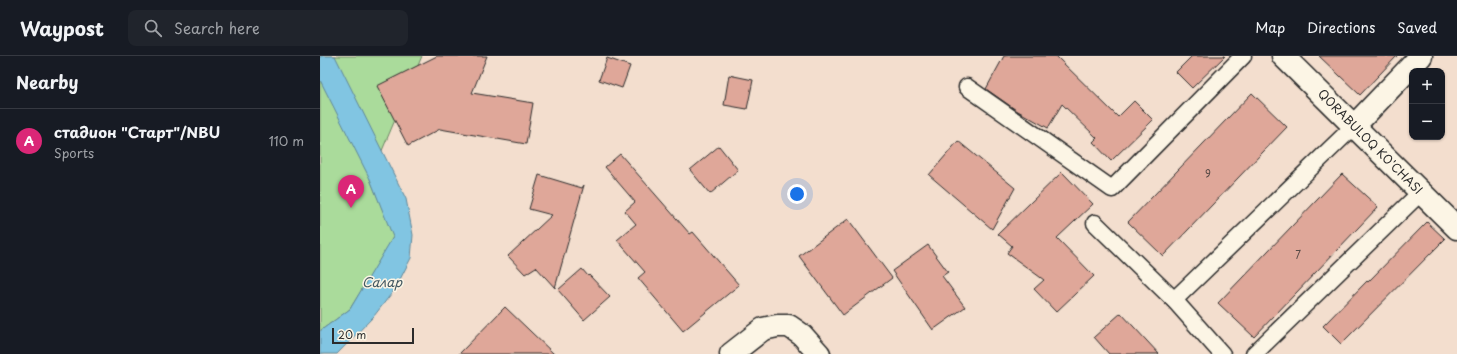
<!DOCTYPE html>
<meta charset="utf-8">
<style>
:root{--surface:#171b24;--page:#20242c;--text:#f1f3f6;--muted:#9ea1a6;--line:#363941;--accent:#db2777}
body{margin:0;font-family:"Playpen Sans",sans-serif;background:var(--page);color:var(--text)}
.controls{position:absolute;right:12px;top:12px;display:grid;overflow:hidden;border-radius:8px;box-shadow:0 1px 3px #0004}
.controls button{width:36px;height:36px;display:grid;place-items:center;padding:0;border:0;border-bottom:1px solid var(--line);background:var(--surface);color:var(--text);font:20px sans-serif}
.scale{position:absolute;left:12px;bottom:10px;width:82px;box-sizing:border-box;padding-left:4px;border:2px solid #2b2b2b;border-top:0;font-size:11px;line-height:14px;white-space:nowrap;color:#2b2b2b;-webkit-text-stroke:3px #fcf5e5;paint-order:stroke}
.you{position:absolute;left:477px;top:138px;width:14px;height:14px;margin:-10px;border:3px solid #fff;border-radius:50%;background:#1a73e8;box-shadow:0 0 0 6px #1a73e833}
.badge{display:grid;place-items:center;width:26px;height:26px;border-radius:50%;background:var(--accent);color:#fff;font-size:13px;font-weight:700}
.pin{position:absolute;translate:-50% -33px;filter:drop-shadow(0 1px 2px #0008)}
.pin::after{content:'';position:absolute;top:21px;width:14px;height:12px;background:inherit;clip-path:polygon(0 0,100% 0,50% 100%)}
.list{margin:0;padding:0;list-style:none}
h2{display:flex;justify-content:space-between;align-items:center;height:52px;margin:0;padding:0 16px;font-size:17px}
h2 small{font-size:13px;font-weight:400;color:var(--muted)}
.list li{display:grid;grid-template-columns:26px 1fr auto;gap:12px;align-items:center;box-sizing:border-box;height:64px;padding:0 16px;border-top:1px solid var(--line)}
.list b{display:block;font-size:15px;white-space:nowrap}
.list p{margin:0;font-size:13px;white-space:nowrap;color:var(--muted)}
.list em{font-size:13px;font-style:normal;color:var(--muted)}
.icon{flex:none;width:22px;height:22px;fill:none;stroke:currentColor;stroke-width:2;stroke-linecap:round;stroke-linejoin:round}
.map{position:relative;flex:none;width:1137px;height:298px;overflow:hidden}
header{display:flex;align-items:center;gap:24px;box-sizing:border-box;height:56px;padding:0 20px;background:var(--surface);border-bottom:1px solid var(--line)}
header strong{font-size:19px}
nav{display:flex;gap:22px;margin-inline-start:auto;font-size:14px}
.search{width:280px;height:36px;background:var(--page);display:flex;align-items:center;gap:10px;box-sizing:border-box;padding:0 14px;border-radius:8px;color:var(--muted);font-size:15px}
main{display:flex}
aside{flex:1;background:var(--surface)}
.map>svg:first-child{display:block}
.green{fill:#aadb9b;stroke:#6a8363}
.water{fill:#81c5e2;stroke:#5f8799}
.building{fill:#dfa799;stroke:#2b2b2b}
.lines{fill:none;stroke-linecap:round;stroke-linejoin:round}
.service-casing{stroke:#2b2b2b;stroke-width:19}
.minor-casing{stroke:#2b2b2b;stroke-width:25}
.service{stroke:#fcf5e5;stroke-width:16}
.minor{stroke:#fcf5e5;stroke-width:22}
.labels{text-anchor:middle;stroke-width:3;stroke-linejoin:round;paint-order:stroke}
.number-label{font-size:10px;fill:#584a46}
.street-label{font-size:12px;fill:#2b2b2b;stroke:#fcf5e5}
.water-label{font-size:13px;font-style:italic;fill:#455962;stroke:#fcf5e5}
</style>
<header>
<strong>Waypost</strong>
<div class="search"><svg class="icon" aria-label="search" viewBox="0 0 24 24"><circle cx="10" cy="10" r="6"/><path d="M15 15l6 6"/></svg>Search here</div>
<nav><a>Map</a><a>Directions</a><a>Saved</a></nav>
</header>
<main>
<aside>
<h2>Nearby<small></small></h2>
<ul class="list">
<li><span class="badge">A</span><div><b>стадион &quot;Старт&quot;/NBU</b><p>Sports</p></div><em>110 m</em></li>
</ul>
</aside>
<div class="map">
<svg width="1137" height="298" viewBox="0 0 1137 298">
<rect width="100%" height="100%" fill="#f3dece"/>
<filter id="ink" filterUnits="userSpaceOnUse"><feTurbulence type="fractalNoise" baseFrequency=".025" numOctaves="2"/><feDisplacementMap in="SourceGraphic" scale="8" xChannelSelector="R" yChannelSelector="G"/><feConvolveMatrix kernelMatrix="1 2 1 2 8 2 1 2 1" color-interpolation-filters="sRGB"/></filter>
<g filter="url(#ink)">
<polygon class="green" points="0,0 102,0 50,123 74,181 30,253 0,275"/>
<polygon class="water" points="0,0 15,0 86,143 93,179 91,202 75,233 54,260 17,298 0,298 0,275 30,253 73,181 50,123 0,24"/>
<g class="building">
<polygon points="117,0 167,0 152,37 213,47 206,88 120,73 88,90 57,30"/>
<polygon points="684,0 736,0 798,61 814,45 833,64 791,105 773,86 777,82 742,48 728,72 696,54 666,33"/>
<polygon points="872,0 905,0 872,32 856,16"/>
<polygon points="999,0 1077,0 1040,39"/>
<polygon points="287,2 310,10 302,32 279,24"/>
<polygon points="409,19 433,24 427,53 404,49"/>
<polygon points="932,37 967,71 843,200 808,166"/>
<polygon points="638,85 695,132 672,173 609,119"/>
<polygon points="399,90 418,114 390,138 370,114"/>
<polygon points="300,98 370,178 373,176 419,229 363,275 318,222 325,216 297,184 316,168 305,155 315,146 285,111"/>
<polygon points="742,116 773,148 737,182 774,220 736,256 714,233 724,224 687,197 692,190 678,178"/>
<polygon points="1022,118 1058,151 934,281 898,247"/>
<polygon points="219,119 262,132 264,129 235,232 216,211 205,218 188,200 232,159 209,153"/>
<polygon points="528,163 572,222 523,259 479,200"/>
<polygon points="1107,166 1125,183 1021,288 1003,270 1047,225 1048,226"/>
<polygon points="608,189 628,216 622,220 645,251 613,274 572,215"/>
<polygon points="262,213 268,220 269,219 290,241 264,264 238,234"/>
<polygon points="185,251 234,298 139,298"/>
<polygon points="801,257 839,298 789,298 774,281"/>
</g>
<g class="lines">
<defs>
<g id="service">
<polyline points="647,31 792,133 923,0"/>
<polyline points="775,167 854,244"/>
<polyline points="902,298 854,244 1034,70"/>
<polyline points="934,298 1101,136"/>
</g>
<g id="minor">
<polyline points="963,0 1137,172"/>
<polyline points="1034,70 1101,0"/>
<polyline points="411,298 443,273 457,270 469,270 482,279 499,298"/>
</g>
</defs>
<use href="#service" class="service-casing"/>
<use href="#minor" class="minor-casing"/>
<use href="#service" class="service"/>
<use href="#minor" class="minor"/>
</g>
</g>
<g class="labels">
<g class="number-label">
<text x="888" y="122">9</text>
<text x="978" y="203">7</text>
</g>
<g class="street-label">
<text transform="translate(1050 86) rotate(45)" y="4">QORABULOQ KO'CHASI</text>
</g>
<g class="water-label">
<text x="62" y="231">Салар</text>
</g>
</g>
</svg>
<div class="controls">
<button>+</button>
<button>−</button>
</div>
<div class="scale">20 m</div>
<div class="you"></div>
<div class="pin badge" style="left:31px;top:152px">A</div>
</div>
</main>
